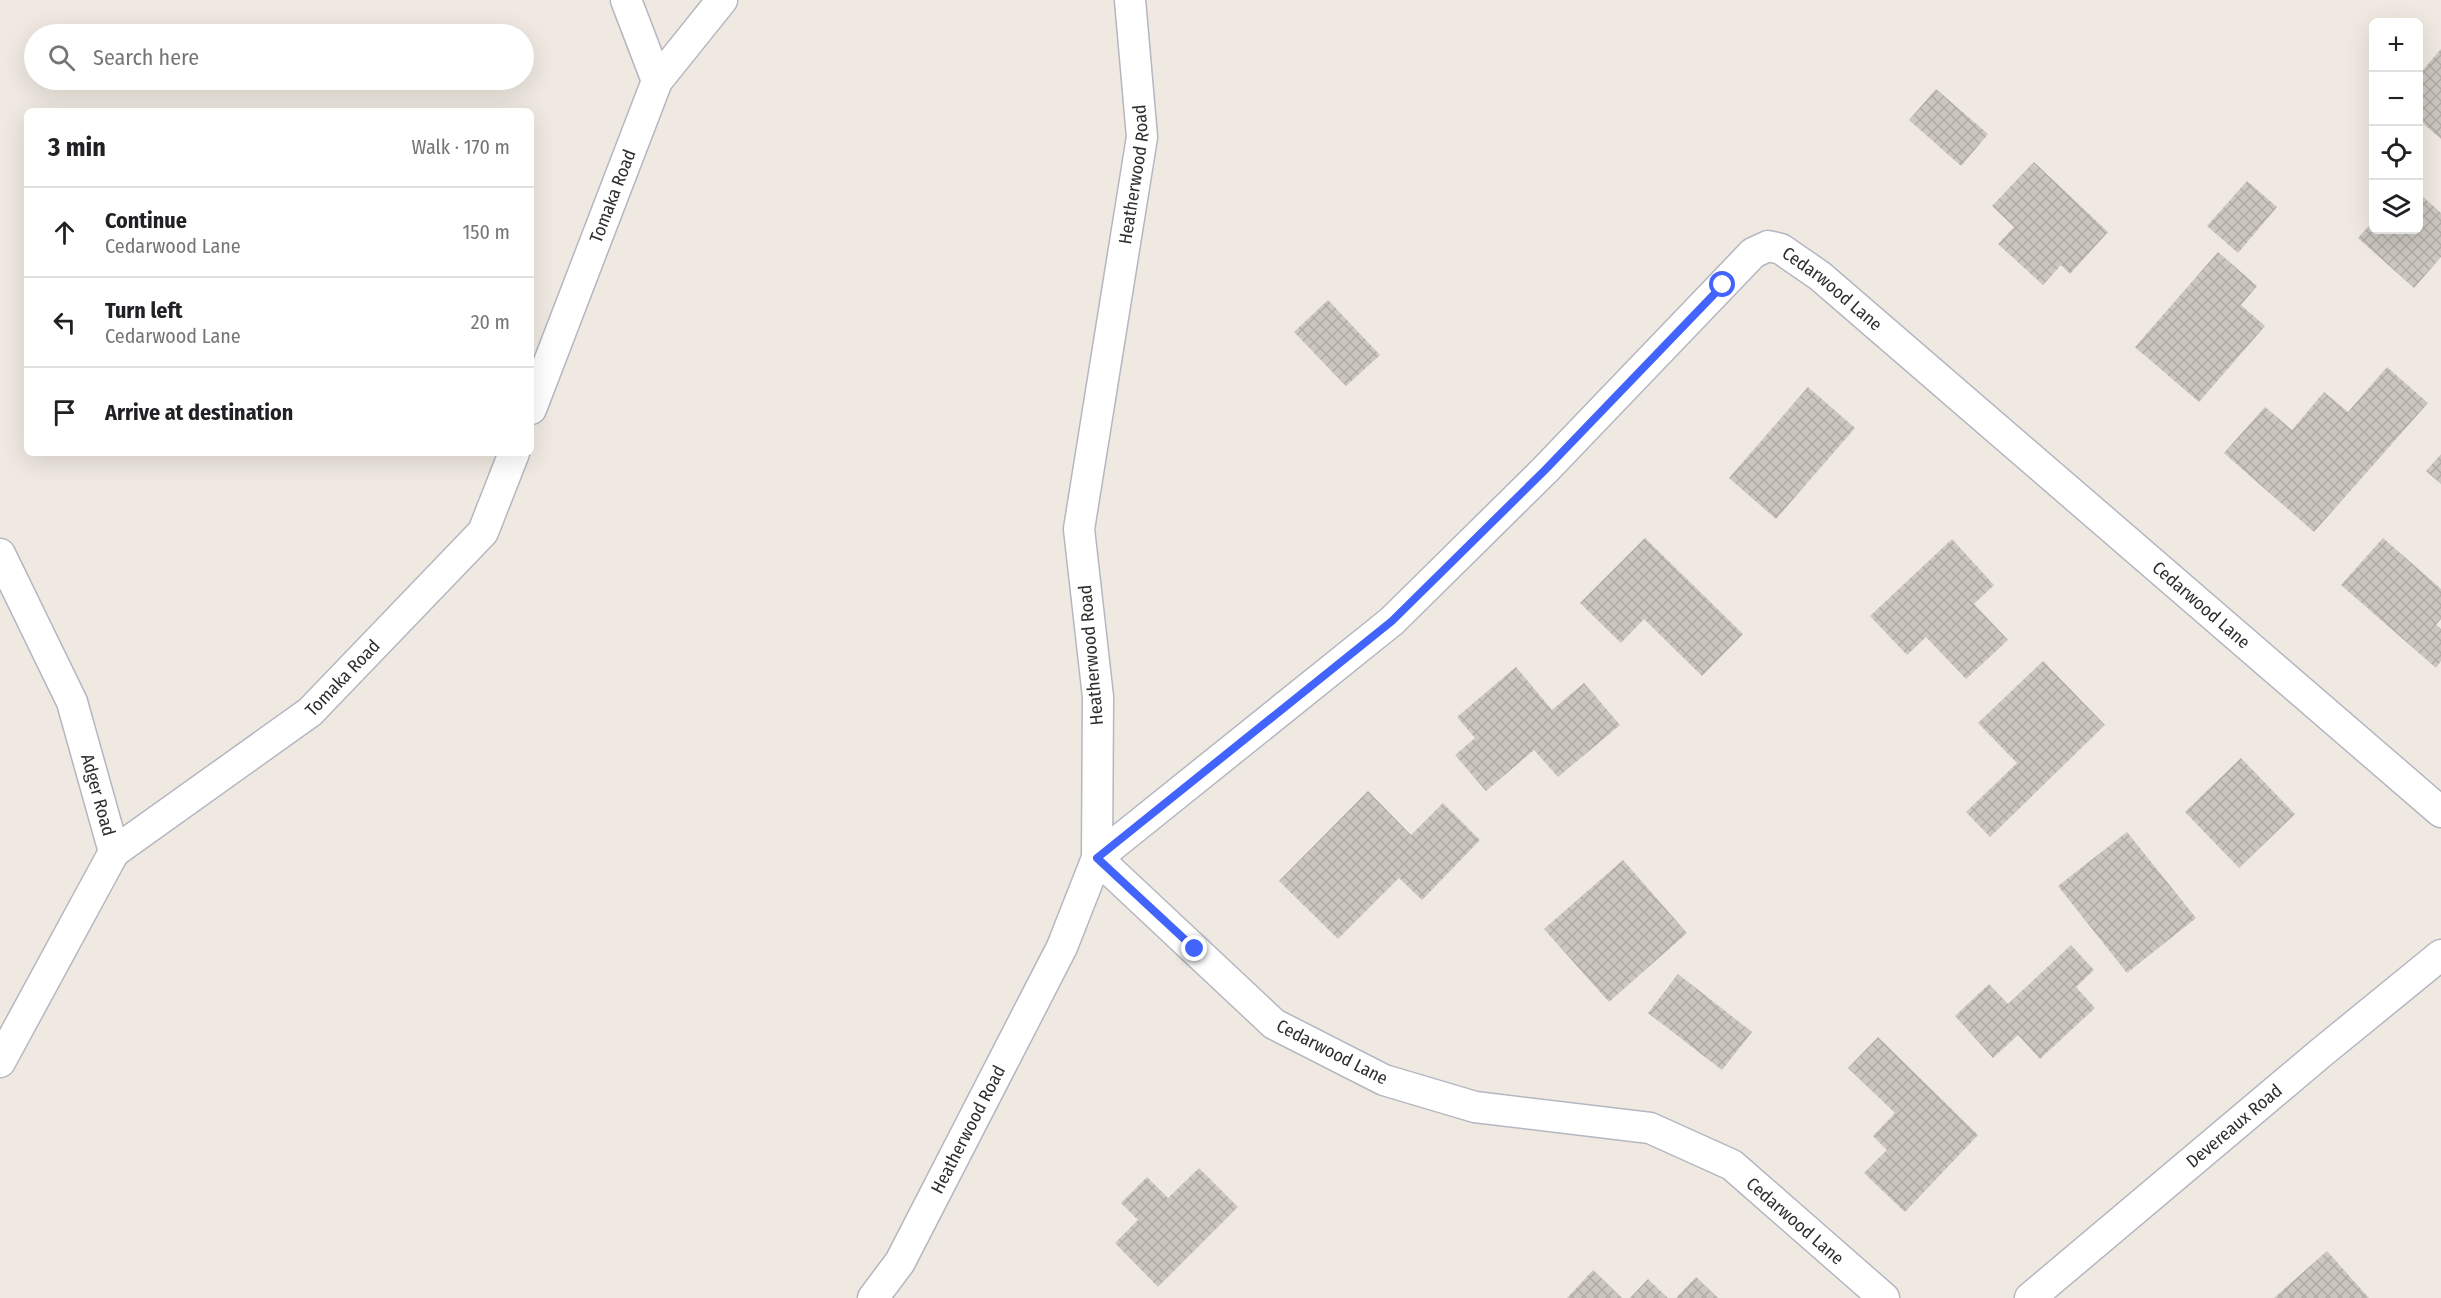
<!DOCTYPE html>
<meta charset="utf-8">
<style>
:root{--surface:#fff;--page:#f6f6f6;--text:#202124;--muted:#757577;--line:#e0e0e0}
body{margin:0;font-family:"Fira Sans Condensed",sans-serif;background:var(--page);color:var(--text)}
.controls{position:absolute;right:18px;top:18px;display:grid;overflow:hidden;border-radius:9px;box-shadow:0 6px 24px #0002}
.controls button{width:54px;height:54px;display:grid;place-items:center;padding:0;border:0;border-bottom:2px solid var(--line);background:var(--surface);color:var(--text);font:30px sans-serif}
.stop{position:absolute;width:18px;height:18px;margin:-14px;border:4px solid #4264fb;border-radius:50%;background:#fff}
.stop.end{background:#4264fb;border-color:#fff;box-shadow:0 2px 6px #0008}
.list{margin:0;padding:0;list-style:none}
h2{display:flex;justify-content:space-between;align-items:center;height:78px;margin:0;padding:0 24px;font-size:26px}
h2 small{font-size:20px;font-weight:400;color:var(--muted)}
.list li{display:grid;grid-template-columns:39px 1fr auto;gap:18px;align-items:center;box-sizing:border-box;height:90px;padding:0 24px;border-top:2px solid var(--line)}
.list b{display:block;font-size:22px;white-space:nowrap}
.list p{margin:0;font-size:20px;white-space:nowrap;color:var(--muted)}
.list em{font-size:20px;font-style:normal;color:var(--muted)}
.icon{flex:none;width:33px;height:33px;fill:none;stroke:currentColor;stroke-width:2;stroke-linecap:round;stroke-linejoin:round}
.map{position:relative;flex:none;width:2441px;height:1298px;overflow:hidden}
.search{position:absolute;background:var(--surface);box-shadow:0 6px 24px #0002;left:24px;top:24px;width:510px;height:66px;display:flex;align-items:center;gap:15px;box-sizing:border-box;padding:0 21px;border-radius:33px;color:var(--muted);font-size:22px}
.panel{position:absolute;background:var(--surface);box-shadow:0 6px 24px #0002;left:24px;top:108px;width:510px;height:348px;border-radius:9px}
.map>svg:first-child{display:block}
.building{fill:url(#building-cross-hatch)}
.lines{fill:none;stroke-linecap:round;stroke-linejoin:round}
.street-casing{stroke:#b4b7c1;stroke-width:33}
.street{stroke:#fff;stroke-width:30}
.route{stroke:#4264fb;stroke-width:8}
.labels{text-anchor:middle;stroke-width:4.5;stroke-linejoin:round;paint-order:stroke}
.street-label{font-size:18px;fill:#2e2e2e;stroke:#fff}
</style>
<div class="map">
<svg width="2441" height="1298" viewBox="0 0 2441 1298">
<defs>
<pattern id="building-cross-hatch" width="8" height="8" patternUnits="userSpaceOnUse" patternTransform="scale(1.5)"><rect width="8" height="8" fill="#cbc7bf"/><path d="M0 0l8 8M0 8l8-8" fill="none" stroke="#afaba4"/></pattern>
</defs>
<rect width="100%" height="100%" fill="#efe9e1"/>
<g class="building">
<polygon points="2441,49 2441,139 2418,119 2418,68 2422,71"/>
<polygon points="1936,89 1988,134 1961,166 1909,120"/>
<polygon points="2034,162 2108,232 2070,274 2061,265 2043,285 1998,244 2014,227 1992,206"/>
<polygon points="2247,181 2277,207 2238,253 2207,226"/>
<polygon points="2421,195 2441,213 2441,257 2414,288 2358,238 2374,220 2374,230 2418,230 2418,198"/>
<polygon points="2218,252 2257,286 2241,305 2265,326 2199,402 2135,347"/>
<polygon points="1328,300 1380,355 1346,386 1294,332"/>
<polygon points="2387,367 2428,403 2314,532 2224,453 2265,407 2292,430 2324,392 2348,412"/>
<polygon points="1808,387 1855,428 1776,519 1729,478"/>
<polygon points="2441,454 2441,484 2426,471"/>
<polygon points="1645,538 1743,634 1702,676 1644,619 1621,643 1580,603"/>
<polygon points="2383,538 2441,589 2441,619 2436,625 2441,629 2441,661 2436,668 2341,585"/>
<polygon points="1952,539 1994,585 1974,604 2008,640 1966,679 1926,637 1907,655 1870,616"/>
<polygon points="2043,661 2105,725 1990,837 1966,812 2017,763 1978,723"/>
<polygon points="1516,667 1552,710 1584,683 1620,725 1558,777 1534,750 1486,791 1455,755 1475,738 1457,717"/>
<polygon points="2241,758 2295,814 2239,868 2185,812"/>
<polygon points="1368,791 1411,835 1443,803 1480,840 1422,900 1399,878 1338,939 1279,881"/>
<polygon points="2127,832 2196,918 2127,973 2058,886"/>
<polygon points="1623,860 1687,933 1609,1002 1544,929"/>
<polygon points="2071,945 2094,970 2076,987 2095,1008 2040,1059 2018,1035 1993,1058 1955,1016 1989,984 2008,1004"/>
<polygon points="1678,974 1752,1032 1722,1070 1648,1013"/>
<polygon points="1878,1037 1978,1135 1905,1212 1864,1173 1887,1150 1873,1136 1895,1113 1848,1068"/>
<polygon points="1199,1168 1238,1207 1158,1287 1115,1243 1138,1220 1121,1203 1147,1177 1168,1198"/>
<polygon points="2327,1251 2369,1298 2274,1298"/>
<polygon points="1593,1270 1622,1298 1567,1298"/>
<polygon points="1696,1277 1718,1298 1676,1298"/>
<polygon points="1648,1279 1668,1298 1630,1298"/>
</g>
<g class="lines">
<defs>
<g id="street">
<polyline points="626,0 657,81"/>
<path id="s1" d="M531,409L657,81L722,0"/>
<path id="s2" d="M0,554L72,702L114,852L0,1062"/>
<path id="s3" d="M114,852L310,712L483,532L514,453"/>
<path id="s4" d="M873,1298L900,1262L1062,947L1097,858L1098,697L1079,529L1142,137L1130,0"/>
<path id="s5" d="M1884,1298L1732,1165L1650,1128L1475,1107L1384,1080L1274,1024L1097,858L1392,621L1545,470L1753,253L1768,246L1781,249L1820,276L2441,812"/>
<path id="s6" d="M2030,1298L2322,1052L2441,955"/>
</g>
</defs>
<use href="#street" class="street-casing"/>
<use href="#street" class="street"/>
</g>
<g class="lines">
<polyline class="route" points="1195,949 1097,858 1392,621 1545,470 1723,285"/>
</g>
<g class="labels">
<g class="street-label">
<text dy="6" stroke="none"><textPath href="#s4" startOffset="1184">Heatherwood Road</textPath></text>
<text dy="6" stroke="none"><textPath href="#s1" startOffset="228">Tomaka Road</textPath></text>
<text dy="6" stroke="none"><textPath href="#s5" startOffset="1918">Cedarwood Lane</textPath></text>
<text dy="6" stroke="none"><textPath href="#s5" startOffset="2404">Cedarwood Lane</textPath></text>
<text transform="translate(1091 655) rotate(-95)" y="6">Heatherwood Road</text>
<text dy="6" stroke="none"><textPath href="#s3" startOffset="288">Tomaka Road</textPath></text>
<text dy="6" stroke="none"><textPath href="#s2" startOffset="261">Adger Road</textPath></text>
<text transform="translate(1332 1052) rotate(27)" y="6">Cedarwood Lane</text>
<text dy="6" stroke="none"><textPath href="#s6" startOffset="267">Devereaux Road</textPath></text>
<text dy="6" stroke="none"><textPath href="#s4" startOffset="194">Heatherwood Road</textPath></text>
<text transform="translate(1795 1221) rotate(41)" y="6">Cedarwood Lane</text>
</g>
</g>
</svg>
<div class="controls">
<button>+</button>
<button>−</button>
<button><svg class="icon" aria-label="locate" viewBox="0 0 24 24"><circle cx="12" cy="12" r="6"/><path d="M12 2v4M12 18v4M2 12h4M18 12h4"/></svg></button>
<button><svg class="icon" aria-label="layers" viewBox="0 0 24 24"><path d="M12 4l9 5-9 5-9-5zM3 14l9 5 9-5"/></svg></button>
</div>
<div class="stop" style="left:1723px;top:285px"></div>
<div class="stop end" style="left:1195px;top:949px"></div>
<div class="search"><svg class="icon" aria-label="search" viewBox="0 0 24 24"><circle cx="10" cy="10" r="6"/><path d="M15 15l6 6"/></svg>Search here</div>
<section class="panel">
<h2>3 min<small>Walk · 170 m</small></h2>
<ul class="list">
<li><svg class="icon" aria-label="ahead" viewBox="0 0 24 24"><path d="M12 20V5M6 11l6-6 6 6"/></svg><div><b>Continue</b><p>Cedarwood Lane</p></div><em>150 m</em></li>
<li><svg class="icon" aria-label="left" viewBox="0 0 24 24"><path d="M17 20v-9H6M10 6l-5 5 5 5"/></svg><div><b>Turn left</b><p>Cedarwood Lane</p></div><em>20 m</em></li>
<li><svg class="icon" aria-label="arrive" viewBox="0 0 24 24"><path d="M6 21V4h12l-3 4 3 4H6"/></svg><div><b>Arrive at destination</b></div></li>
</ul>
</section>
</div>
